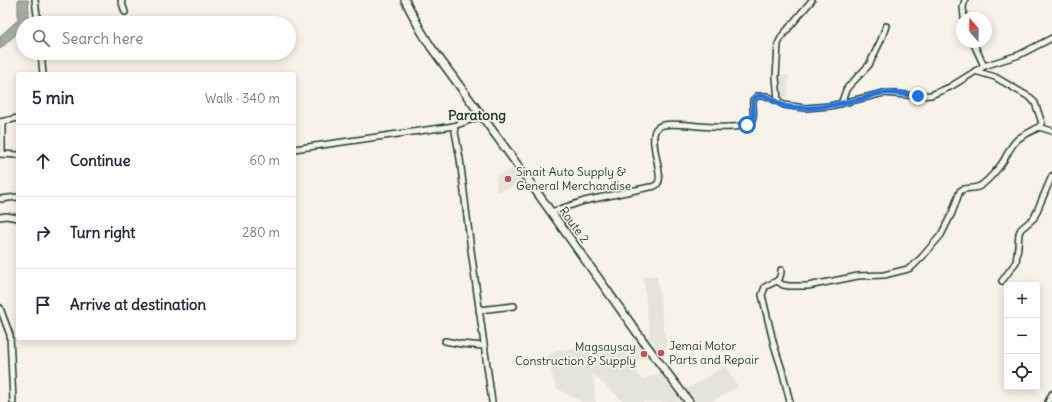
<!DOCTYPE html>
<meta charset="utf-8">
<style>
:root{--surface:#fff;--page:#f2f2f3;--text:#1f2937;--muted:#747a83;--line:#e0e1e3}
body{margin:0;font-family:Delius,sans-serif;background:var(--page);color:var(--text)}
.controls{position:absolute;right:12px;bottom:12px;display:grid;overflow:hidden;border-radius:4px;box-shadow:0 2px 10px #0003}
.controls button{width:36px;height:36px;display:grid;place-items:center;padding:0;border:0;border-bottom:1px solid var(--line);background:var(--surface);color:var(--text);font:20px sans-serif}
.compass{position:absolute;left:956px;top:12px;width:36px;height:36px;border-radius:50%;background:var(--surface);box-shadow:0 2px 10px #0003;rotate:339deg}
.stop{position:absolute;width:12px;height:12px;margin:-9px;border:3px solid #1a73e8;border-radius:50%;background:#fff}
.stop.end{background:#1a73e8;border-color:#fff;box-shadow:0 1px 4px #0008}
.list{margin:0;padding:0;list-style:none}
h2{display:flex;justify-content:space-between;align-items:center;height:52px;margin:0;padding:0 16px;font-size:17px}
h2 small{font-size:13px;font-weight:400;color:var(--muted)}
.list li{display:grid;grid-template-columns:26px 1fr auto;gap:12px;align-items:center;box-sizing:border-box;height:72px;padding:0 16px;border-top:1px solid var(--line)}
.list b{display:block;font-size:15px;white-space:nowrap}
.list em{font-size:13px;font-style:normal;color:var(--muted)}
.icon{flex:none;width:22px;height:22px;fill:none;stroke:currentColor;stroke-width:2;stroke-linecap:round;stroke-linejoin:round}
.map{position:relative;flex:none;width:1052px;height:402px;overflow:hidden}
.search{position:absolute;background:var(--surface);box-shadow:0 2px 10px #0003;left:16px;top:16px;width:280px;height:44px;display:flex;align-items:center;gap:10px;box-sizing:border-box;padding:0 14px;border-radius:22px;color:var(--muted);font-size:15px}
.panel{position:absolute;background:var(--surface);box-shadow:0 2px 10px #0003;left:16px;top:72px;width:280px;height:268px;border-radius:4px}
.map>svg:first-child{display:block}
.built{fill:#e5e4d9}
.water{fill:#a4ada3;stroke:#6f8077}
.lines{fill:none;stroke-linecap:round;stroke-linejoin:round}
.minor-casing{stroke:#1f3d34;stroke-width:8}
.highway-casing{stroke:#1f3d34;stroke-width:10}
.minor{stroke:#f7f3e8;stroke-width:5}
.highway{stroke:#f7f3e8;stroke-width:7}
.route{stroke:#1a73e8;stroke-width:5}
.poi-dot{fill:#d1495b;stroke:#f7f3e8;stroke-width:1.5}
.labels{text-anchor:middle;stroke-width:3.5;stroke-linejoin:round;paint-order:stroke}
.poi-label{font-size:12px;fill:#1f3d34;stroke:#f7f3e8;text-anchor:start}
.street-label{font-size:12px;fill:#1f3d34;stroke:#f7f3e8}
.quarter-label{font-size:14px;font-weight:bold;fill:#1f3d34;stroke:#f7f3e8}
</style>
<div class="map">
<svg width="1052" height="402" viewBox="0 0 1052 402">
<rect width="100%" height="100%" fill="#f7f3e8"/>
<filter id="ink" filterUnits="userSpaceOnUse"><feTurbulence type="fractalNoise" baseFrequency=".025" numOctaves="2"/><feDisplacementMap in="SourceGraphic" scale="8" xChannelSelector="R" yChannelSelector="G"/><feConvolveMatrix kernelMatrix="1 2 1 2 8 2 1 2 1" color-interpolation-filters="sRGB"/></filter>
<g filter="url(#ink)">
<g class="built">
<polygon points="779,75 789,76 787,97 779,96"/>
<polygon points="512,169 523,183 496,192 496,176"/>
<polygon points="657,275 666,345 662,360 646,337 650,337 643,277"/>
<polygon points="641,345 651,358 629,361 642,380 660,373 682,402 624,402 593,374 596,402 582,402 556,388 547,356 558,350"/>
<polygon points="726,366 738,387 710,402 694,402 685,390"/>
</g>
<polygon class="water" points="18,0 28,0 29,12 27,23 23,23 23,28 0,49 0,36 18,20"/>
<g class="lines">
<defs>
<g id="minor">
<polyline points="35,0 38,23"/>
<polyline points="121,0 125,12"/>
<polyline points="964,18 963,7 965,0"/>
<polyline points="973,42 984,66"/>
<polyline points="41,53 43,74"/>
<polyline points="778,101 776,77 778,44 782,36 812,0"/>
<polyline points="841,104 846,90 848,87 869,65 881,40 886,26"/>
<polyline points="0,122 18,118"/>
<polyline points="454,126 460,159 471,250 492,402"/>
<polyline points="1039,127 1052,131"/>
<polyline points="294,149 454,126 481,116"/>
<polyline points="0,154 18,155"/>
<polyline points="2,154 2,122"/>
<polyline points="0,199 18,197"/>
<path d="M551,212L584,201L650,187C653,187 656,186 658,183C664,175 648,141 656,129C658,127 661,125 664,125C672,123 681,125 689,125C708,127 729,129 747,125C757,119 752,109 753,100L757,96H767L784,105L805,108L830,106L884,93L918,96L931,95L950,87L984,66L1019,55L1052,38"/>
<polyline points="0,217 6,216 18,218"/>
<path d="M781,270C781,283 774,281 765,287L762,295L774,345L782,370L790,402"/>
<path d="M777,281L783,285L789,286H808L858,276L884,275L908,269L913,266L922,257L941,235L952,213L960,191C967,186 975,191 983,184C989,179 997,170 1002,163C1007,156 1010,146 1017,140C1024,133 1039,130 1042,123L1035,103L1031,98L995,77L975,71"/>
<polyline points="1002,281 1016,262 1018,246 1019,233 1021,229 1034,218 1052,176"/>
<polyline points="0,308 10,335 13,402"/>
<polyline points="479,310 514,306"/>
<polyline points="445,341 461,344 484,346"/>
<polyline points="1048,402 1052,394"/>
</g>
<polyline id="highway" points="405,0 420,29 431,47 506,149 646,345 689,402"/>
</defs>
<use href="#minor" class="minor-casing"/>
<use href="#highway" class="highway-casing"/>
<use href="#minor" class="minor"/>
<use href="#highway" class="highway"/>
</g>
</g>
<g class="lines" filter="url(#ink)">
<path class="route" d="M747,125C757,119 752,109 753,100C762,89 773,101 782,105C789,108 799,108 807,108C825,108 843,103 861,99C869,97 876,93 884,93C895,92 907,95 918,96"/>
</g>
<g class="poi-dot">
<circle cx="508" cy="179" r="4"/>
<circle cx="661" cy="353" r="4"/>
<circle cx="644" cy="354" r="4"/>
</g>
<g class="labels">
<g class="poi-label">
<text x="516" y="176">Sinait Auto Supply &amp;<tspan x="516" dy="14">General Merchandise</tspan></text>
<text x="669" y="350">Jemai Motor<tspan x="669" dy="14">Parts and Repair</tspan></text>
<text x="636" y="351" text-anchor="end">Magsaysay<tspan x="636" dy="14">Construction &amp; Supply</tspan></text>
</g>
<g class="street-label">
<text transform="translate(574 225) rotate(54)" y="4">Route 2</text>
</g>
<g class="quarter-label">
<text x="477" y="120">Paratong</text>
</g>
</g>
</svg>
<div class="controls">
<button>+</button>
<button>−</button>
<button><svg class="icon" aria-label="locate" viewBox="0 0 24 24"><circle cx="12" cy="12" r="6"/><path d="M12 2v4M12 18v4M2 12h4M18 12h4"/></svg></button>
</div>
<svg class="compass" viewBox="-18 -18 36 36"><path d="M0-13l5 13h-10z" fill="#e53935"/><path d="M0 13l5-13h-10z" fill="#747a83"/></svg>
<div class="stop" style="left:747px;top:125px"></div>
<div class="stop end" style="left:918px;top:96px"></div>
<div class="search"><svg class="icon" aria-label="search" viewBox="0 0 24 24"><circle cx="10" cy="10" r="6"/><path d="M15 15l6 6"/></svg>Search here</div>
<section class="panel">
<h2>5 min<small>Walk · 340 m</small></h2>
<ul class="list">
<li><svg class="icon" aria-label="ahead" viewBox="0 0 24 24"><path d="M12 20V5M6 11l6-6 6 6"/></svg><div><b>Continue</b></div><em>60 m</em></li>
<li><svg class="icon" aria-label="right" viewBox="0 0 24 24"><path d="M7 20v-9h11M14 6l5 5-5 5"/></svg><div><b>Turn right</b></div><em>280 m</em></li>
<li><svg class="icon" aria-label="arrive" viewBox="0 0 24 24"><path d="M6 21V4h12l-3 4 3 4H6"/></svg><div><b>Arrive at destination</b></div></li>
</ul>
</section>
</div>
